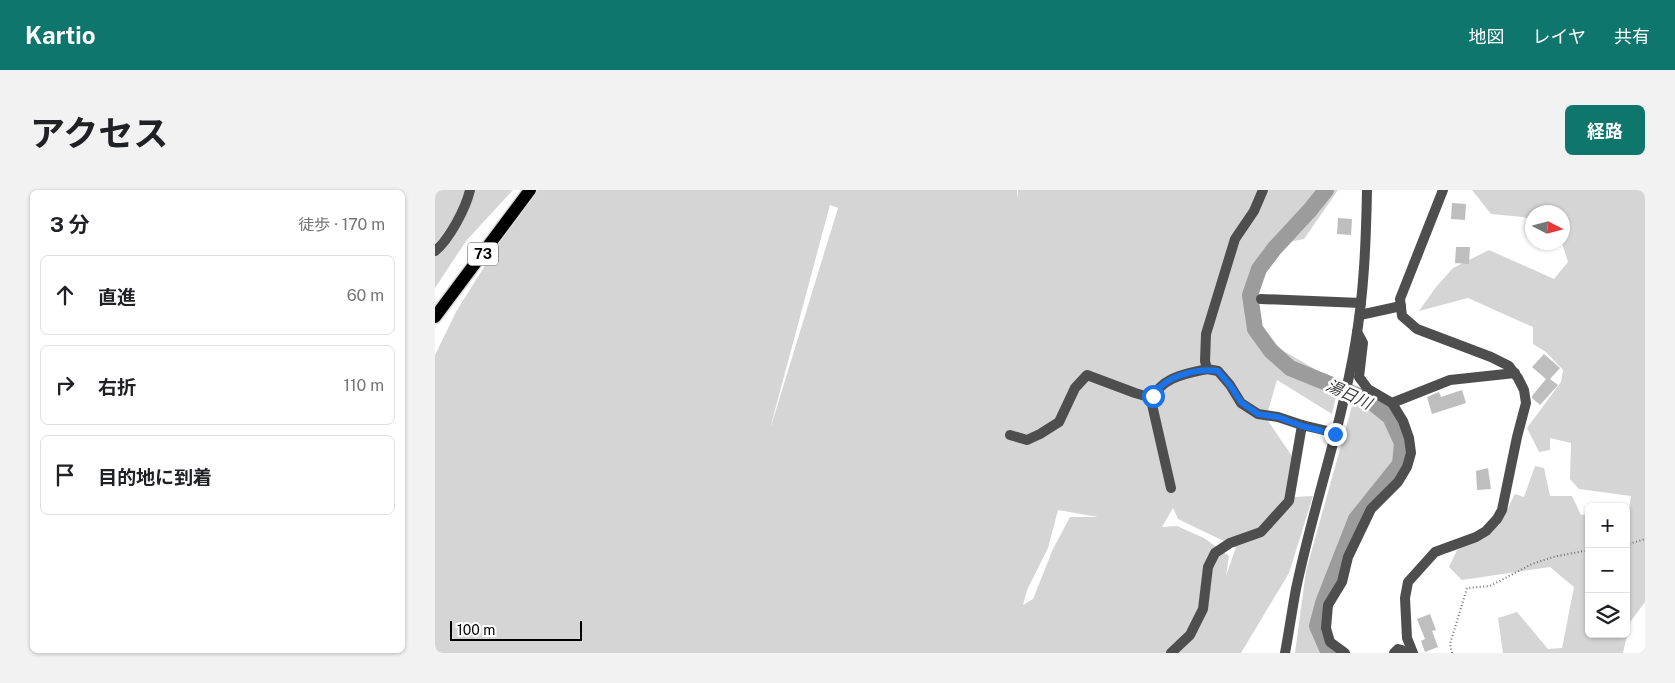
<!DOCTYPE html>
<html lang="ja">
<meta charset="utf-8">
<style>
:root{--surface:#fff;--page:#f2f2f2;--text:#202124;--muted:#757577;--line:#e0e0e0;--accent:#0f766e}
body{margin:0;font-family:"Public Sans","Noto Sans JP",sans-serif;background:var(--page);color:var(--text)}
.controls{position:absolute;right:15px;bottom:15px;display:grid;overflow:hidden;border-radius:8px;box-shadow:0 1px 4px #0004}
.controls button{width:45px;height:45px;display:grid;place-items:center;padding:0;border:0;border-bottom:1px solid var(--line);background:var(--surface);color:var(--text);font:25px sans-serif}
.compass{position:absolute;left:1090px;top:15px;width:45px;height:45px;border-radius:50%;background:var(--surface);box-shadow:0 1px 4px #0004;rotate:96deg}
.scale{position:absolute;left:15px;bottom:12px;width:132px;box-sizing:border-box;padding-left:5px;border:2px solid #000;border-top:0;font-size:14px;line-height:18px;white-space:nowrap;color:#000;-webkit-text-stroke:4px #fff;paint-order:stroke}
.stop{position:absolute;width:15px;height:15px;margin:-11px;border:4px solid #1a73e8;border-radius:50%;background:#fff}
.stop.end{background:#1a73e8;border-color:#fff;box-shadow:0 1px 5px #0008}
.list{margin:0;padding:0;list-style:none}
h2{display:flex;justify-content:space-between;align-items:center;height:65px;margin:0;padding:0 20px;font-size:21px}
h2 small{font-size:16px;font-weight:400;color:var(--muted)}
.list li{display:grid;grid-template-columns:32px 1fr auto;gap:15px;align-items:center;box-sizing:border-box;height:80px;margin:0 10px 10px;padding:0 10px;border:1px solid var(--line);border-radius:8px}
.list b{display:block;font-size:19px;white-space:nowrap}
.list em{font-size:16px;font-style:normal;color:var(--muted)}
.icon{flex:none;width:28px;height:28px;fill:none;stroke:currentColor;stroke-width:2;stroke-linecap:round;stroke-linejoin:round}
.map{position:relative;flex:none;width:1210px;height:463px;overflow:hidden;border-radius:8px}
header{display:flex;align-items:center;gap:30px;box-sizing:border-box;height:70px;padding:0 25px;background:var(--accent);color:#fff}
header strong{font-size:24px}
nav{display:flex;gap:28px;margin-inline-start:auto;font-size:18px}
.intro{display:flex;align-items:center;justify-content:space-between;box-sizing:border-box;height:120px;padding:0 30px}
h1{margin:0;font-size:35px}
.button{padding:12px 22px;border-radius:8px;background:var(--accent);color:#fff;font-size:18px;font-weight:700}
main{display:flex;gap:30px;padding:0 30px}
aside{flex:1;background:var(--surface);border-radius:8px;box-shadow:0 1px 4px #0004}
.map>svg:first-child{display:block}
.green{fill:#d5d5d5;fill-rule:evenodd}
.lines{fill:none;stroke-linecap:round;stroke-linejoin:round}
.river{stroke:#9c9c9c;stroke-width:16}
.building{fill:#bebebe}
.primary-casing{stroke:#dbdbdb;stroke-width:15}
.path{stroke:#707070;stroke-width:2;stroke-dasharray:1 2.5;stroke-linecap:butt}
.minor{stroke:#4e4e4e;stroke-width:10}
.tertiary{stroke:#4e4e4e;stroke-width:10}
.primary{stroke:#000;stroke-width:12}
.route{stroke:#1a73e8;stroke-width:6}
.labels{text-anchor:middle;stroke-width:5;stroke-linejoin:round;paint-order:stroke}
.shield{fill:#fff;stroke:#4c4c4c;stroke-width:1}
.shield-label{font-size:14px;font-weight:bold;fill:#000}
.water-label{font-size:16px;font-style:italic;fill:#3d3d3d;stroke:#fff}
</style>
<header>
<strong>Kartio</strong>
<nav><a>地図</a><a>レイヤ</a><a>共有</a></nav>
</header>
<div class="intro"><h1>アクセス</h1><a class="button">経路</a></div>
<main>
<aside>
<h2>3 分<small>徒歩 · 170 m</small></h2>
<ul class="list">
<li><svg class="icon" aria-label="ahead" viewBox="0 0 24 24"><path d="M12 20V5M6 11l6-6 6 6"/></svg><div><b>直進</b></div><em>60 m</em></li>
<li><svg class="icon" aria-label="right" viewBox="0 0 24 24"><path d="M7 20v-9h11M14 6l5 5-5 5"/></svg><div><b>右折</b></div><em>110 m</em></li>
<li><svg class="icon" aria-label="arrive" viewBox="0 0 24 24"><path d="M6 21V4h12l-3 4 3 4H6"/></svg><div><b>目的地に到着</b></div></li>
</ul>
</aside>
<div class="map">
<svg width="1210" height="463" viewBox="0 0 1210 463">
<rect width="100%" height="100%" fill="#fff"/>
<g class="green">
<polygon points="0,0 78,0 31,51 0,98 0,55 29,27 0,53"/>
<path d="M97,0H582V9L583,0H903L869,49L849,53L815,105L819,132L847,160L904,193L897,224L842,190L831,228L861,272L859,307L878,306L854,383L806,463H0V165L21,122ZM395,15L403,18L336,236V235ZM738,318L743,329L801,357L791,386L794,366L769,348L742,336L727,337ZM623,320L663,327H635L618,359L598,409L588,415L592,400L613,358Z"/>
<polygon points="1037,0 1210,0 1210,412 1195,432 1188,463 1068,463 1063,428 1082,422 1113,459 1127,458 1139,397 1115,377 1027,390 1014,377 1022,360 1064,335 1080,304 1089,307 1100,276 1109,278 1115,306 1137,306 1146,325 1154,324 1154,444 1191,444 1191,320 1194,320 1196,306 1144,299 1135,289 1136,253 1115,248 1115,260 1104,262 1092,238 1126,192 1128,180 1111,162 1098,154 1098,137 1033,108 984,121 1001,97 1018,78 1054,60 1119,89 1133,72 1127,53 1128,22 1098,22 1097,30 1088,27 1056,24"/>
<polygon points="919,209 944,224 959,246 961,274 942,294 916,332 882,408 874,437 886,463 860,463 871,381"/>
</g>
<g class="lines">
<polyline class="river" points="891,0 875,20 839,59 824,79 815,105 820,139 836,161 855,178 934,210 955,227 967,253 965,274 921,329 888,413 882,436 892,459 897,463"/>
</g>
<g class="building">
<polygon points="1017,13 1031,14 1030,30 1016,29"/>
<polygon points="903,28 917,29 916,45 902,44"/>
<polygon points="1021,57 1035,57 1034,74 1020,73"/>
<polygon points="1109,164 1125,178 1115,189 1123,195 1105,215 1097,208 1097,206 1111,189 1097,177"/>
<polygon points="1027,200 1031,213 997,224 992,207 1004,202 1006,207"/>
<polygon points="1053,278 1056,299 1042,300 1041,281"/>
<polygon points="995,424 1001,440 997,441 1003,457 990,462 986,451 990,449 982,429"/>
</g>
<g class="lines">
<defs>
<polyline id="primary" points="0,127 95,0"/>
</defs>
<use href="#primary" class="primary-casing"/>
<g class="path">
<polyline points="1191,355 1210,349"/>
<polyline points="1017,463 1015,454 1032,398 1055,396 1097,374 1118,367 1154,360"/>
</g>
<g class="minor">
<polyline points="828,0 819,21 800,49 771,144 770,171 772,179 783,181 795,195 806,213 823,224 843,227 867,235 901,243"/>
<path d="M0,61C14,50 31,18 35,0"/>
<polyline points="826,109 926,113"/>
<polyline points="925,125 966,116"/>
<polyline points="922,142 928,153 924,187 933,199 957,213"/>
<polyline points="575,245 592,250 605,244 624,232 640,198 652,185 700,203 717,208"/>
<path d="M736,298L716,210C727,187 749,184 772,179"/>
<polyline points="736,463 755,445 768,419 773,377 780,363 795,353 826,342 854,311 867,235"/>
<polyline points="910,463 895,452 891,438 893,415 907,392 913,367 936,319 963,292 972,277 976,263 974,248 968,231 957,213 1015,190 1080,183"/>
<polyline points="959,463 963,459 967,460 968,463"/>
<polyline points="978,463 972,448 970,408 973,392 1000,362 1041,347 1051,341 1062,329 1067,320 1082,247 1091,213 1089,200 1083,188 1074,176 1056,167 982,139 967,126 965,109 1008,0"/>
</g>
<path class="tertiary" d="M850,463C854,442 857,420 861,399C878,317 906,238 920,155C929,104 931,52 932,0"/>
<use href="#primary" class="primary"/>
</g>
<g class="lines">
<path class="route" d="M718,206C729,186 762,178 783,181L795,195L806,212L823,224L843,227L867,236L900,244"/>
</g>
<g class="labels">
<rect class="shield" x="33" y="52.5" width="30" height="23" rx="4"/>
<g class="shield-label">
<text x="48" y="69">73</text>
</g>
<g class="water-label">
<text transform="translate(914 204) rotate(25)" y="6">湯日川</text>
</g>
</g>
</svg>
<div class="controls">
<button>+</button>
<button>−</button>
<button><svg class="icon" aria-label="layers" viewBox="0 0 24 24"><path d="M12 4l9 5-9 5-9-5zM3 14l9 5 9-5"/></svg></button>
</div>
<svg class="compass" viewBox="-18 -18 36 36"><path d="M0-13l5 13h-10z" fill="#e53935"/><path d="M0 13l5-13h-10z" fill="#757577"/></svg>
<div class="scale">100 m</div>
<div class="stop" style="left:718px;top:206px"></div>
<div class="stop end" style="left:900px;top:244px"></div>
</div>
</main>
